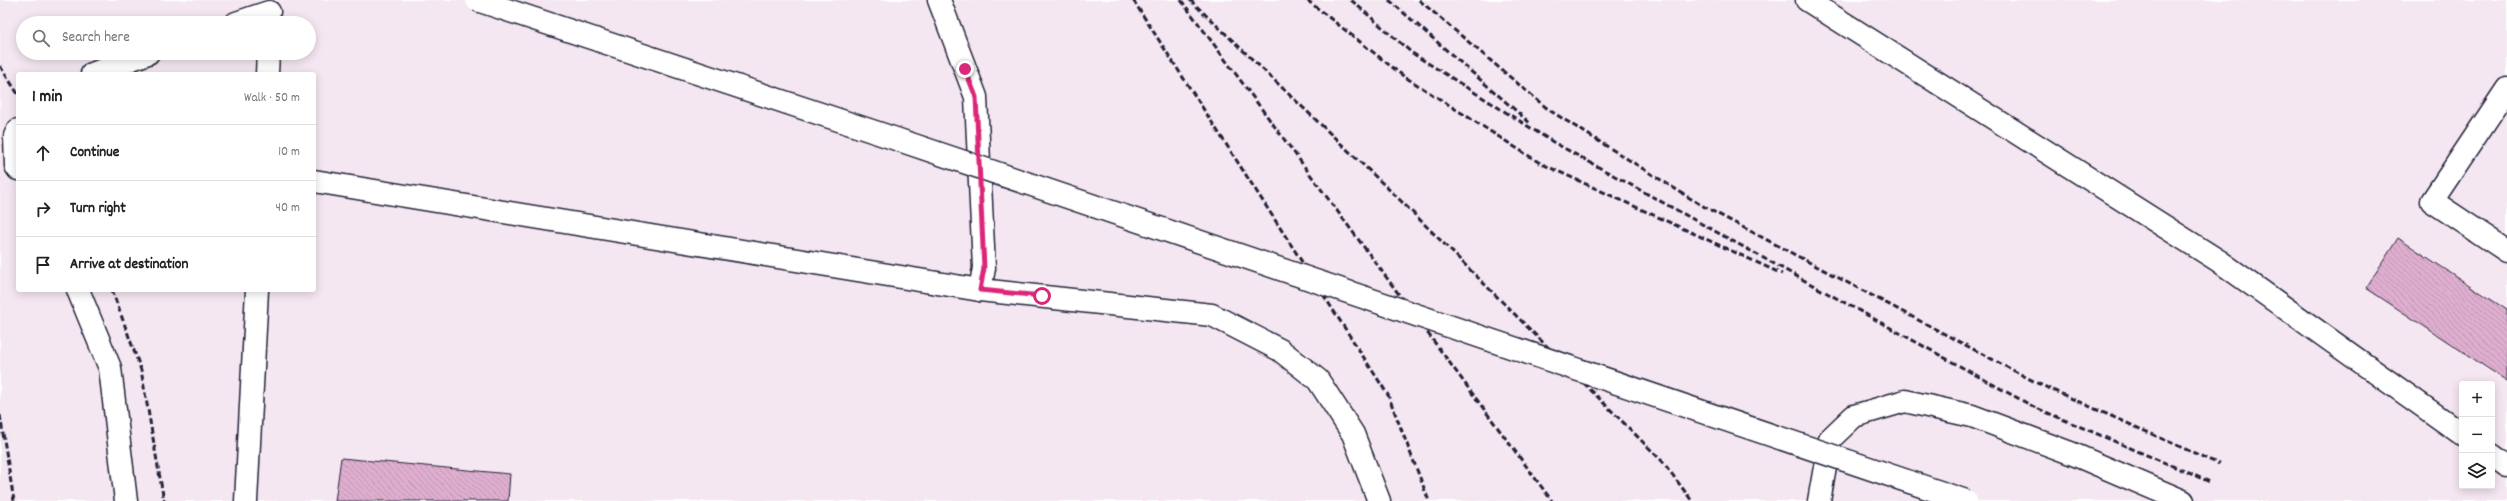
<!DOCTYPE html>
<meta charset="utf-8">
<style>
:root{--surface:#fff;--page:#f2f2f2;--text:#202124;--muted:#757577;--line:#e0e0e0}
body{margin:0;font-family:Dekko,sans-serif;background:var(--page);color:var(--text)}
.controls{position:absolute;right:12px;bottom:12px;display:grid;overflow:hidden;border-radius:4px;box-shadow:0 2px 10px #0003}
.controls button{width:36px;height:36px;display:grid;place-items:center;padding:0;border:0;border-bottom:1px solid var(--line);background:var(--surface);color:var(--text);font:20px sans-serif}
.stop{position:absolute;width:12px;height:12px;margin:-9px;border:3px solid #db2777;border-radius:50%;background:#fff}
.stop.end{background:#db2777;border-color:#fff;box-shadow:0 1px 4px #0008}
.list{margin:0;padding:0;list-style:none}
h2{display:flex;justify-content:space-between;align-items:center;height:52px;margin:0;padding:0 16px;font-size:17px}
h2 small{font-size:13px;font-weight:400;color:var(--muted)}
.list li{display:grid;grid-template-columns:26px 1fr auto;gap:12px;align-items:center;box-sizing:border-box;height:56px;padding:0 16px;border-top:1px solid var(--line)}
.list b{display:block;font-size:15px;white-space:nowrap}
.list em{font-size:13px;font-style:normal;color:var(--muted)}
.icon{flex:none;width:22px;height:22px;fill:none;stroke:currentColor;stroke-width:2;stroke-linecap:round;stroke-linejoin:round}
.map{position:relative;flex:none;width:2507px;height:501px;overflow:hidden}
.search{position:absolute;background:var(--surface);box-shadow:0 2px 10px #0003;left:16px;top:16px;width:300px;height:44px;display:flex;align-items:center;gap:10px;box-sizing:border-box;padding:0 14px;border-radius:22px;color:var(--muted);font-size:15px}
.panel{position:absolute;background:var(--surface);box-shadow:0 2px 10px #0003;left:16px;top:72px;width:300px;height:220px;border-radius:4px}
.map>svg:first-child{display:block}
.built{fill:#f5e7f1;fill-rule:evenodd}
.building{fill:url(#building-back-hatch);stroke:#22223b}
.lines{fill:none;stroke-linecap:round;stroke-linejoin:round}
.minor-casing{stroke:#22223b;stroke-width:25}
.minor{stroke:#fff;stroke-width:22}
.rail{stroke:#22223b;stroke-width:3;stroke-dasharray:6 3;stroke-linecap:butt}
.minor-bridge-casing{stroke:#22223b;stroke-width:25;stroke-linecap:butt}
.minor-bridge{stroke:#fff;stroke-width:22}
.route{stroke:#db2777;stroke-width:5}
</style>
<div class="map">
<svg width="2507" height="501" viewBox="0 0 2507 501">
<defs>
<pattern id="building-back-hatch" width="6" height="6" patternUnits="userSpaceOnUse"><rect width="6" height="6" fill="#dfaecf"/><path d="M-1 5l2 2M0 0l6 6M5-1l2 2" fill="none" stroke="#bf95b3"/></pattern>
</defs>
<rect width="100%" height="100%" fill="#fff"/>
<filter id="ink" filterUnits="userSpaceOnUse"><feTurbulence type="fractalNoise" baseFrequency=".025" numOctaves="2"/><feDisplacementMap in="SourceGraphic" scale="8" xChannelSelector="R" yChannelSelector="G"/><feConvolveMatrix kernelMatrix="1 2 1 2 8 2 1 2 1" color-interpolation-filters="sRGB"/></filter>
<g filter="url(#ink)">
<path class="built" d="M0,0H2507V501H0ZM23,23H309V53H23ZM18,74H314V290H18ZM2462,384H2492V486H2462Z"/>
<g class="building">
<polygon points="2398,238 2507,310 2507,381 2366,288"/>
<polygon points="341,458 510,474 508,501 335,501"/>
</g>
<g class="lines">
<defs>
<g id="minor">
<polyline points="1807,0 2219,261 2462,434"/>
<polyline points="236,23 269,12"/>
<polyline points="92,74 148,53"/>
<polyline points="267,74 268,53"/>
<polyline points="2507,89 2432,201 2507,251"/>
<polyline points="18,130 15,136 16,166 18,169"/>
<polyline points="314,181 980,290 984,268 976,97 939,0"/>
<polyline points="78,290 110,368 126,501"/>
<polyline points="980,290 1212,315 1280,350 1318,380 1353,434 1379,501"/>
<polyline points="2492,455 2507,466"/>
<polyline points="246,501 257,290"/>
<polyline points="1819,501 1830,439 1854,416 1905,401 1972,416 2073,454 2183,501"/>
</g>
</defs>
<use href="#minor" class="minor-casing"/>
<use href="#minor" class="minor"/>
<g class="rail">
<polyline points="1133,0 1388,395 1429,501"/>
<polyline points="1181,0 1552,501"/>
<polyline points="1190,0 1399,199 1663,462 1692,501"/>
<polyline points="1307,0 1402,75 1540,163 1782,274"/>
<polyline points="1351,0 1412,53 1553,142 2034,407 2210,482"/>
<polyline points="1389,0 1530,123"/>
<polyline points="1419,0 1549,110 1701,205 2039,384 2219,464"/>
<polyline points="0,66 18,94"/>
<polyline points="112,290 141,370 164,501"/>
<polyline points="0,415 14,501"/>
</g>
<defs>
<polyline id="minor-bridge" points="477,0 896,139 1966,501"/>
</defs>
<use href="#minor-bridge" class="minor-bridge-casing"/>
<use href="#minor-bridge" class="minor-bridge"/>
</g>
</g>
<g class="lines" filter="url(#ink)">
<polyline class="route" points="965,69 976,97 984,268 980,290 1042,296"/>
</g>
</svg>
<div class="controls">
<button>+</button>
<button>−</button>
<button><svg class="icon" aria-label="layers" viewBox="0 0 24 24"><path d="M12 4l9 5-9 5-9-5zM3 14l9 5 9-5"/></svg></button>
</div>
<div class="stop" style="left:1042px;top:296px"></div>
<div class="stop end" style="left:965px;top:69px"></div>
<div class="search"><svg class="icon" aria-label="search" viewBox="0 0 24 24"><circle cx="10" cy="10" r="6"/><path d="M15 15l6 6"/></svg>Search here</div>
<section class="panel">
<h2>1 min<small>Walk · 50 m</small></h2>
<ul class="list">
<li><svg class="icon" aria-label="ahead" viewBox="0 0 24 24"><path d="M12 20V5M6 11l6-6 6 6"/></svg><div><b>Continue</b></div><em>10 m</em></li>
<li><svg class="icon" aria-label="right" viewBox="0 0 24 24"><path d="M7 20v-9h11M14 6l5 5-5 5"/></svg><div><b>Turn right</b></div><em>40 m</em></li>
<li><svg class="icon" aria-label="arrive" viewBox="0 0 24 24"><path d="M6 21V4h12l-3 4 3 4H6"/></svg><div><b>Arrive at destination</b></div></li>
</ul>
</section>
</div>
